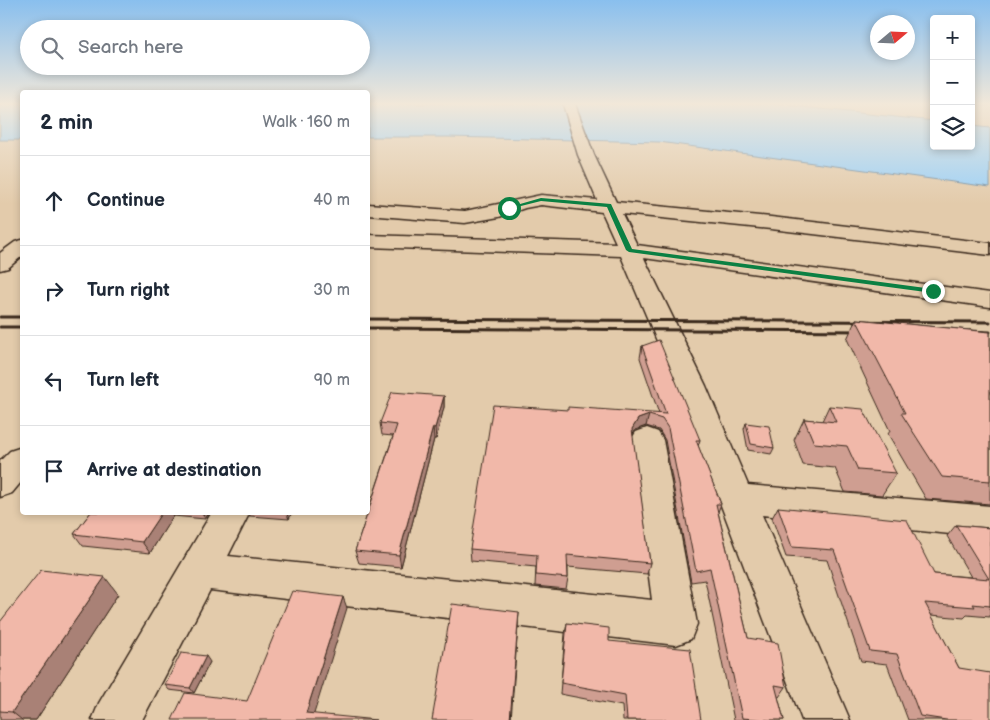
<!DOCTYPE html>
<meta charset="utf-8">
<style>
:root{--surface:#fff;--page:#f6f6f7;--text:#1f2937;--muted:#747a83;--line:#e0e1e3}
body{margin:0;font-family:"Balsamiq Sans",sans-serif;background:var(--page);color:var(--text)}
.controls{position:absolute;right:15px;top:15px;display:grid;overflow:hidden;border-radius:5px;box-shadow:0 2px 8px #0003}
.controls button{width:45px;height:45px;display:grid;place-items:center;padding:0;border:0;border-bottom:1px solid var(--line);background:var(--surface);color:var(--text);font:25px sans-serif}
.compass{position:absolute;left:870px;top:15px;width:45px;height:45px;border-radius:50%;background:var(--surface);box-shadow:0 2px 8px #0003;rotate:71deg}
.stop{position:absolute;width:15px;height:15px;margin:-11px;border:4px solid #0b8043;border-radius:50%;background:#fff}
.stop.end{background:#0b8043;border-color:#fff;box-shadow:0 1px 5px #0008}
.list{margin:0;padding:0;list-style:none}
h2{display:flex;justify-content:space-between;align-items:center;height:65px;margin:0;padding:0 20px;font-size:21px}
h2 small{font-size:16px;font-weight:400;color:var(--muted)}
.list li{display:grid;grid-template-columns:32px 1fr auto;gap:15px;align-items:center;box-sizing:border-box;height:90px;padding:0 20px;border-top:1px solid var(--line)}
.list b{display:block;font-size:19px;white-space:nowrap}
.list em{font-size:16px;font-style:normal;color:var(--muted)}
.icon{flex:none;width:28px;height:28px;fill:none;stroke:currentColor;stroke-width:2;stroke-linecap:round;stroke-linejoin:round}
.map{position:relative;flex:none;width:990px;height:720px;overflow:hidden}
.search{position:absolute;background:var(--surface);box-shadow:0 2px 8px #0003;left:20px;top:20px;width:350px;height:55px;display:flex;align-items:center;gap:12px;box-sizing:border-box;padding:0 18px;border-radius:28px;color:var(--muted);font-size:19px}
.panel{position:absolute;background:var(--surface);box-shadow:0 2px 8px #0003;left:20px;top:90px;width:350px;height:425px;border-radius:5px}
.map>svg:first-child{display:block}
.water{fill:#9ad0f8;stroke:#748ea1}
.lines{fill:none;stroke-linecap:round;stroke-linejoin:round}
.minor-casing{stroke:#3b2a1e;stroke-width:3}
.minor{fill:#e3cbab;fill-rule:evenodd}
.rail{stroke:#3b2a1e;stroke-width:3}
.wall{fill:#cf9e91;stroke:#3b2a1e}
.shaded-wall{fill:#a98176;stroke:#3b2a1e}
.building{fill:#f1b8a9;stroke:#3b2a1e}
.route{fill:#0b8043}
</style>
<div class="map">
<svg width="990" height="720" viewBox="0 0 990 720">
<rect width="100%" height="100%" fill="#e3cbab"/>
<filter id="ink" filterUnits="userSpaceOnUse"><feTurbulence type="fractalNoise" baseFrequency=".02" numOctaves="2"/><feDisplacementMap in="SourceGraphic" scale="10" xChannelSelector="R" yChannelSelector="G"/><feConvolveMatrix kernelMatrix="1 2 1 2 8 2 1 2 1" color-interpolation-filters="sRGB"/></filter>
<g filter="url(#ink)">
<g class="water">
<rect x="0" y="104" width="22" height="36"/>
<polygon points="368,104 773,104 934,121 934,146 971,146 971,126 990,128 990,187 659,142 448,137 368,137"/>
</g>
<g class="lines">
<defs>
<g id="minor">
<polygon points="563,104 575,104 594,155 616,202 771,217 990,243 990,255 771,229 622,214 637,245 990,293 990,307 644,258 706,386 748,485 990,506 990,538 762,515 850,720 802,720 676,386 621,256 368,247 368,235 616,243 602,212 541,205 525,208 499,217 465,223 368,215 368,204 465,211 541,195 597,200 578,155"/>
<polygon points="22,240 22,256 8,268 0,270 0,253 15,242"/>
<polygon points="647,428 658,432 663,440 697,624 691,639 676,645 210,590 142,720 92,720 99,703 212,512 250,512 228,556 652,600 631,440 636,432"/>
<polygon points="22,447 22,481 12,493 0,497 0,461 10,451"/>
</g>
</defs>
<use href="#minor" class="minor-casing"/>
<use href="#minor" class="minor"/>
<g class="rail">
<polyline points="0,317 22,317"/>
<polyline points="368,319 990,322"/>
<polyline points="0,327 22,327"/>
<polyline points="368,328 865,331"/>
<polyline points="970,331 990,332"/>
</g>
</g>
<g class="wall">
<polygon points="973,104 990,104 985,106"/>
<polygon points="856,319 990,332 990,504 926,499 888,434 890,431 847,339"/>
<polygon points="642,346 700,440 698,446 721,504 718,512 748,638 786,687 779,697 778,697 784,720 734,720 705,580 691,582 665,440 659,430 646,426 635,430 632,435 650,563 647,574 568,567 568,578 566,589 535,586 536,567 471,561 470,549 568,410 659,414 640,358"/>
<polygon points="444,396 444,407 436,439 434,439 401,567 359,563 355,551 393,436 382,435 380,423"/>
<polygon points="829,406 896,473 882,495 845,492 835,468 803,465 794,440 804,419 822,421"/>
<polygon points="746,423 774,448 771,454 748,450 744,429"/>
<polygon points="778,507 934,574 971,577 947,536 956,525 990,528 990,617 967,615 964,618 931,615 959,668 990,720 908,720 887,664 861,661 827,560 786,557 772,518"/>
<polygon points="91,512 210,512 205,519 173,516 150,553 83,546 74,534"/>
<polygon points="249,512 292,512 289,519 250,516"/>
<polygon points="118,594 36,720 0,720 0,622"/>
<polygon points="567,623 609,641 701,720 623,720 622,706 560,694 565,634"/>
<polygon points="210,662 194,693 169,690 165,685"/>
</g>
<g class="shaded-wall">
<polygon points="444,396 444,407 436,439 435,428"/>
<polygon points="649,415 646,426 635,430 629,440 632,429 638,419"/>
<polygon points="433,427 434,439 401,567 399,555"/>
<polygon points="162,512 171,512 173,516 150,553 142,542"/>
<polygon points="202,512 210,512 205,519"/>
<polygon points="286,512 292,512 289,519"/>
<polygon points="105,577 118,594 36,720 22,720 12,712"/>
<polygon points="343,597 347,608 312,720 306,713"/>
<polygon points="519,612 511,720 510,720"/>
<polygon points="206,656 210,662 194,693 190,688"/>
</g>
<g class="building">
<polygon points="856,319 990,332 990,481 942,477 901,413 905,413"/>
<polygon points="659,340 700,440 696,440 721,504 716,504 748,638 778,643 786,687 775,685 784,720 769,720 742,718 710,568 696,571 668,428 662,419 649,415 638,419 632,429 650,563 567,555 568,578 536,575 537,555 470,549 493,405 568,410 568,407 666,414 642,346"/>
<polygon points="392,392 444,396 435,428 433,427 399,555 355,551 397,425 380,423"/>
<polygon points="829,406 863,409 896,473 858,470 847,446 814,443 804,419 836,422"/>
<polygon points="746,423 769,426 774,448 751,444"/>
<polygon points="778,507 907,520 934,574 989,579 956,525 990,528 990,606 973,604 975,607 925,603 959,668 990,673 990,720 946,720 920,716 897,654 870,651 834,550 792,547"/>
<polygon points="91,512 162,512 142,542 74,534"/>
<polygon points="41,570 105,577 12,712 0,711 0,622"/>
<polygon points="292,591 343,597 306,713 376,720 172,720 185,693 247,701"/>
<polygon points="452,604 519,612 510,720 432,720"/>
<polygon points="567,623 609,628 609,641 690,649 701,720 627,720 625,695 561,683"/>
<polygon points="181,653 206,656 190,688 165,685"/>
</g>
</g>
<linearGradient id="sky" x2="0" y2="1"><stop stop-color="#89bfee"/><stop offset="0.51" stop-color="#f2e8d9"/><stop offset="1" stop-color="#f2e8d9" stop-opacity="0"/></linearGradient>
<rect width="990" height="204" fill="url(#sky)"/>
<polygon class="route" points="541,198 611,204 632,249 933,289 936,291 933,293 629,252 626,250 607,207 541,201 509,209 506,208"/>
</svg>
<div class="controls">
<button>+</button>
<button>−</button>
<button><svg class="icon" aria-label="layers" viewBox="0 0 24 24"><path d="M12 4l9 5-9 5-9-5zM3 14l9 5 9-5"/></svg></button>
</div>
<svg class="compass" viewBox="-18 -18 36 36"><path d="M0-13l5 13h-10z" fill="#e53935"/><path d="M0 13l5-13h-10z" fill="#747a83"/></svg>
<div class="stop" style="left:509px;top:208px"></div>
<div class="stop end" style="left:933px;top:291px"></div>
<div class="search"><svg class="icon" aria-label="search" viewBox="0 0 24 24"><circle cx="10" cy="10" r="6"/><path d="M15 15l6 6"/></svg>Search here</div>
<section class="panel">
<h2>2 min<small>Walk · 160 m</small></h2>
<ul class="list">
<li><svg class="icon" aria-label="ahead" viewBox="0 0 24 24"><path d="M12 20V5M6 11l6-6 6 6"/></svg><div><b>Continue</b></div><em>40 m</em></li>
<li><svg class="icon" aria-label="right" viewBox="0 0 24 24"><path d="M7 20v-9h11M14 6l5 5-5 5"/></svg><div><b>Turn right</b></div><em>30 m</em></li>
<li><svg class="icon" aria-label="left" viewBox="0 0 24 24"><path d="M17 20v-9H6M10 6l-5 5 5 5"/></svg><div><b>Turn left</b></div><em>90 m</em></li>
<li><svg class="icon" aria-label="arrive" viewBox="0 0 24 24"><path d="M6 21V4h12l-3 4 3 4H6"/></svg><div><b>Arrive at destination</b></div></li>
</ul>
</section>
</div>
